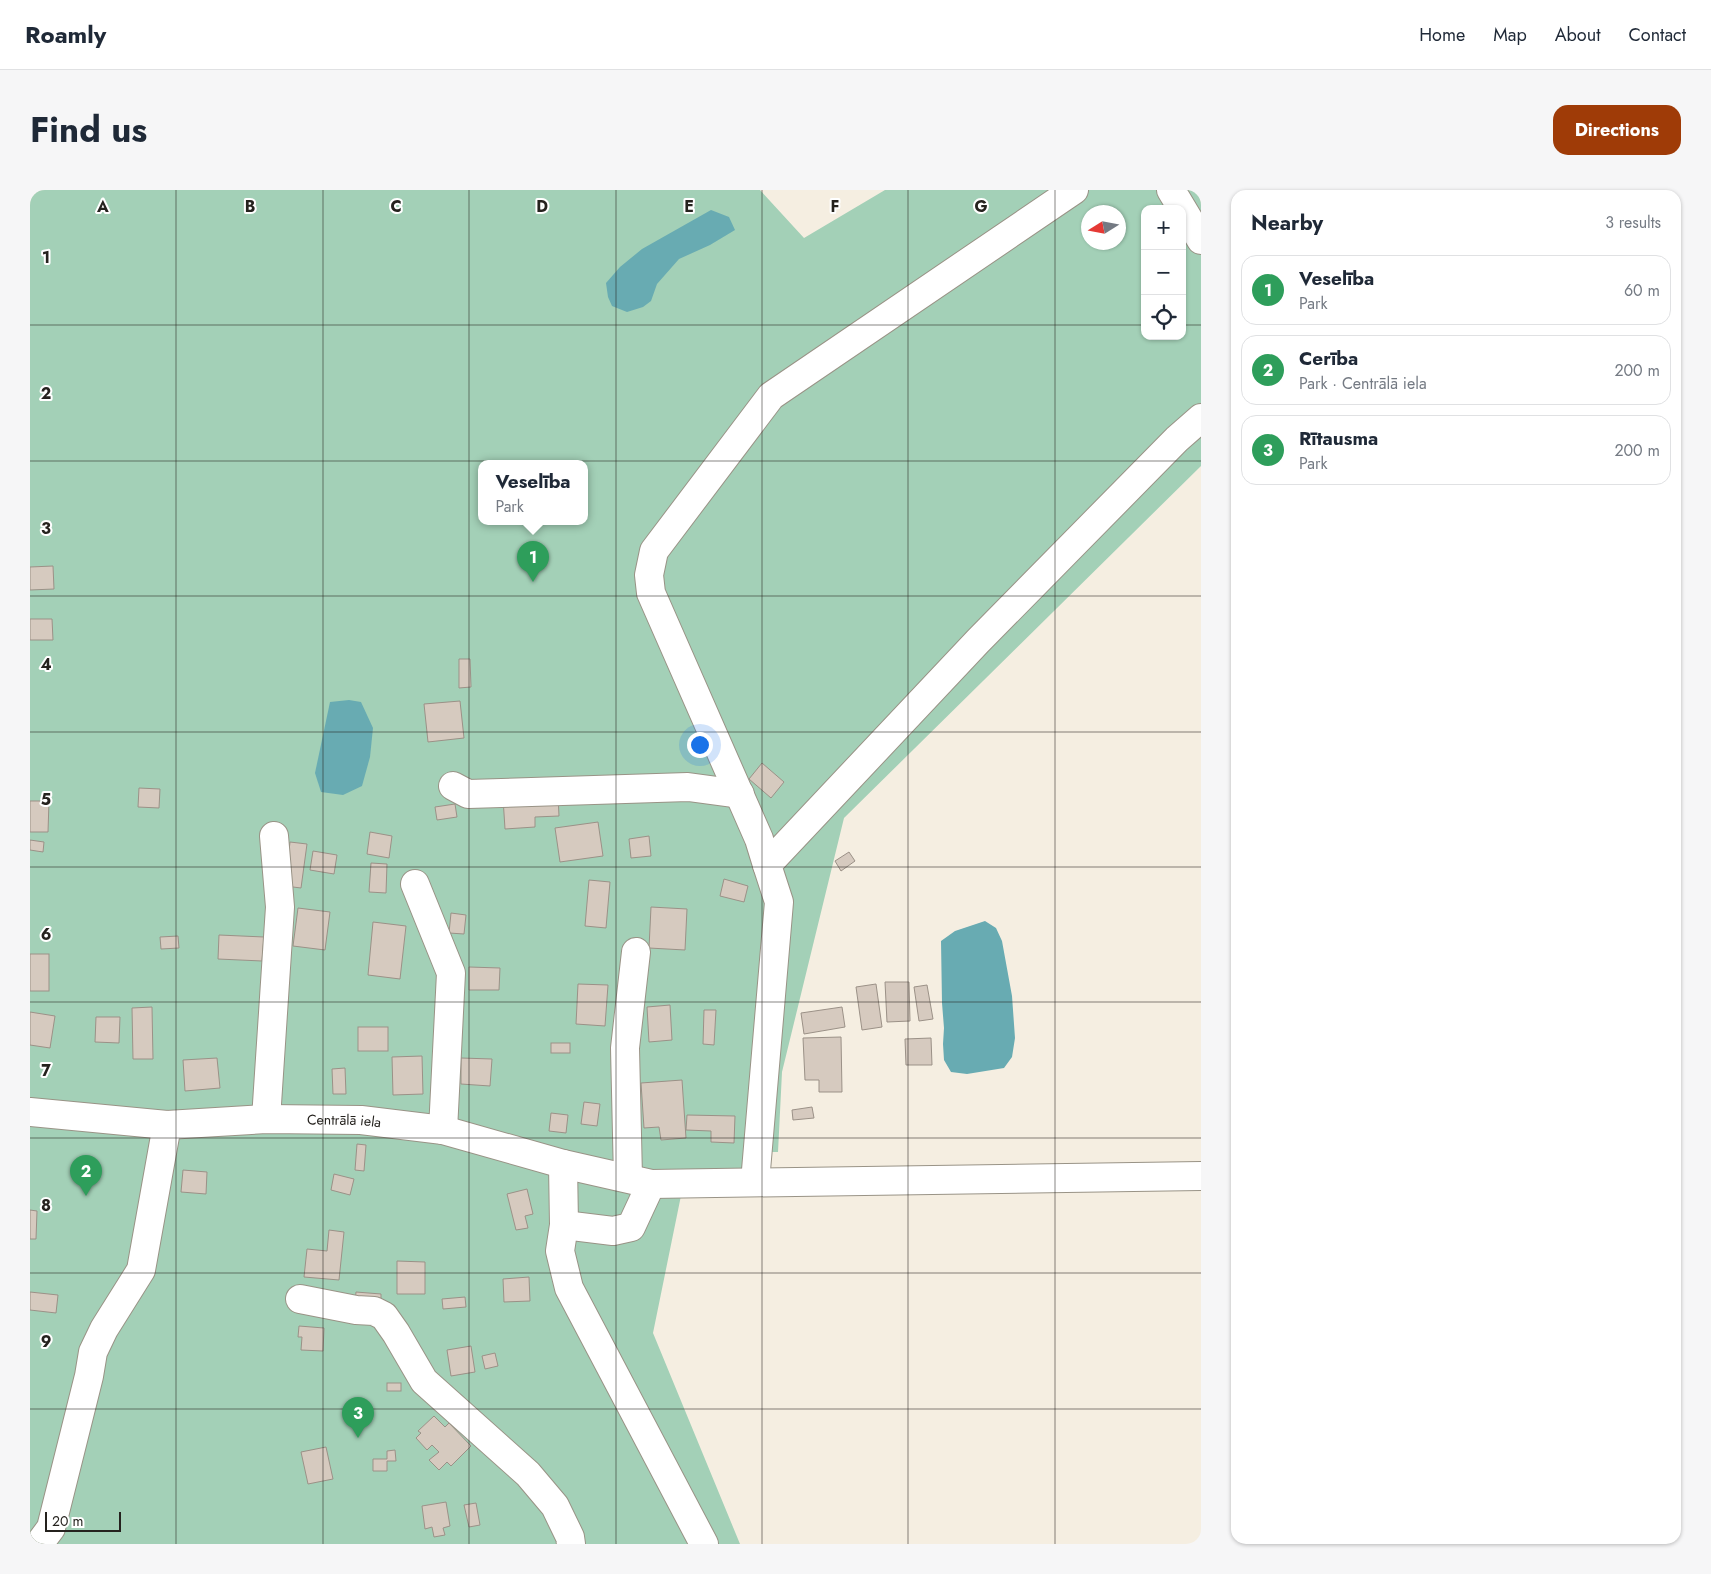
<!DOCTYPE html>
<meta charset="utf-8">
<style>
:root{--surface:#fff;--page:#f6f6f7;--text:#1f2937;--muted:#747a83;--line:#e0e1e3;--accent:#9f3b07}
body{margin:0;font-family:Jost,sans-serif;background:var(--page);color:var(--text)}
.controls{position:absolute;right:15px;top:15px;display:grid;overflow:hidden;border-radius:10px;box-shadow:0 1px 4px #0004}
.controls button{width:45px;height:45px;display:grid;place-items:center;padding:0;border:0;border-bottom:1px solid var(--line);background:var(--surface);color:var(--text);font:25px sans-serif}
.compass{position:absolute;left:1051px;top:15px;width:45px;height:45px;border-radius:50%;background:var(--surface);box-shadow:0 1px 4px #0004;rotate:259deg}
.scale{position:absolute;left:15px;bottom:12px;width:76px;box-sizing:border-box;padding-left:5px;border:2px solid #25221e;border-top:0;font-size:14px;line-height:18px;white-space:nowrap;color:#25221e;-webkit-text-stroke:4px #fff;paint-order:stroke}
.you{position:absolute;left:669px;top:554px;width:18px;height:18px;margin:-12px;border:4px solid #fff;border-radius:50%;background:#1a73e8;box-shadow:0 0 0 8px #1a73e833}
.badge{display:grid;place-items:center;width:32px;height:32px;border-radius:50%;background:var(--accent);color:#fff;font-size:16px;font-weight:700}
.pin{position:absolute;translate:-50% -41px;filter:drop-shadow(0 1px 2px #0008)}
.pin::after{content:'';position:absolute;top:26px;width:18px;height:15px;background:inherit;clip-path:polygon(0 0,100% 0,50% 100%)}
.popup{position:absolute;left:448px;top:270px;width:110px;height:65px;box-sizing:border-box;display:grid;place-content:center;border-radius:10px;background:var(--surface);filter:drop-shadow(0 1px 4px #0005);font-size:16px;white-space:nowrap;color:var(--muted)}
.popup b{font-size:19px;color:var(--text)}
.popup::after{content:'';position:absolute;left:50%;top:100%;margin-left:-10px;border:10px solid transparent;border-top-color:var(--surface)}
.list{margin:0;padding:0;list-style:none}
h2{display:flex;justify-content:space-between;align-items:center;height:65px;margin:0;padding:0 20px;font-size:21px}
h2 small{font-size:16px;font-weight:400;color:var(--muted)}
.list li{display:grid;grid-template-columns:32px 1fr auto;gap:15px;align-items:center;box-sizing:border-box;height:70px;margin:0 10px 10px;padding:0 10px;border:1px solid var(--line);border-radius:15px}
.list b{display:block;font-size:19px;white-space:nowrap}
.list p{margin:0;font-size:16px;white-space:nowrap;color:var(--muted)}
.list em{font-size:16px;font-style:normal;color:var(--muted)}
.icon{flex:none;width:28px;height:28px;fill:none;stroke:currentColor;stroke-width:2;stroke-linecap:round;stroke-linejoin:round}
.map{position:relative;flex:none;width:1171px;height:1354px;overflow:hidden;border-radius:15px}
header{display:flex;align-items:center;gap:30px;box-sizing:border-box;height:70px;padding:0 25px;background:var(--surface);border-bottom:1px solid var(--line)}
header strong{font-size:24px}
nav{display:flex;gap:28px;margin-inline-start:auto;font-size:18px}
.intro{display:flex;align-items:center;justify-content:space-between;box-sizing:border-box;height:120px;padding:0 30px}
h1{margin:0;font-size:35px}
.button{padding:12px 22px;border-radius:15px;background:var(--accent);color:#fff;font-size:18px;font-weight:700}
main{display:flex;gap:30px;padding:0 30px}
aside{flex:1;background:var(--surface);border-radius:15px;box-shadow:0 1px 4px #0004}
.map>svg:first-child{display:block}
.green{fill:#a3d0b7;fill-rule:evenodd}
.water{fill:#68abb2}
.building{fill:#d6cabf;stroke:#9b9187}
.lines{fill:none;stroke-linecap:round;stroke-linejoin:round}
.minor-casing{stroke:#999386;stroke-width:30}
.minor{stroke:#fff;stroke-width:28}
.grid{fill:none;stroke:#25221e;stroke-width:1;stroke-opacity:0.55}
.labels{text-anchor:middle;stroke-width:4;stroke-linejoin:round;paint-order:stroke}
.street-label{font-size:14px;fill:#25221e;stroke:#fff}
.grid-label{font-size:16px;text-anchor:middle;font-weight:bold;fill:#25221e;stroke:#fff;stroke-width:4;stroke-linejoin:round;paint-order:stroke}
</style>
<header>
<strong>Roamly</strong>
<nav><a>Home</a><a>Map</a><a>About</a><a>Contact</a></nav>
</header>
<div class="intro"><h1>Find us</h1><a class="button">Directions</a></div>
<main>
<div class="map">
<svg width="1171" height="1354" viewBox="0 0 1171 1354">
<rect width="100%" height="100%" fill="#f5eee1"/>
<path class="green" d="M0,0H730L774,48L855,0H1171V276L814,628L752,882L748,962H732L725,992L655,986L623,1143L710,1354H0ZM1115,19H1152V146H1115ZM1058,22H1088V52H1058ZM452,273H554V331H452Z"/>
<g class="water">
<polygon points="681,20 699,27 705,40 680,55 649,69 627,94 621,111 613,117 597,122 582,116 578,107 576,93 590,77 612,59"/>
<polygon points="319,510 331,512 343,538 340,567 332,596 313,605 291,602 285,583 300,512"/>
<polygon points="955,731 966,738 972,751 982,806 985,848 982,867 974,878 937,884 921,882 914,870 913,854 914,838 912,813 911,751 925,741"/>
</g>
<g class="building">
<polygon points="23,376 24,399 0,400 0,377"/>
<polygon points="0,429 22,429 23,450 0,450"/>
<polygon points="429,469 440,469 441,497 429,498"/>
<polygon points="430,511 434,548 398,552 394,514"/>
<polygon points="732,573 754,592 741,608 719,589"/>
<polygon points="109,598 130,599 129,618 108,617"/>
<polygon points="528,605 529,626 505,627 505,637 475,639 473,608"/>
<polygon points="0,611 19,611 18,642 0,642"/>
<polygon points="425,614 427,627 407,630 405,617"/>
<polygon points="568,632 573,666 530,672 525,638"/>
<polygon points="340,642 362,646 359,668 337,664"/>
<polygon points="619,646 621,666 601,668 599,649"/>
<polygon points="0,650 14,652 13,662 0,660"/>
<polygon points="260,652 277,654 271,698 255,696"/>
<polygon points="283,661 307,665 304,684 280,680"/>
<polygon points="819,662 825,671 811,681 805,671"/>
<polygon points="341,673 357,674 356,703 339,702"/>
<polygon points="694,689 718,696 714,712 690,706"/>
<polygon points="559,690 580,692 576,738 555,736"/>
<polygon points="621,717 657,719 655,760 619,758"/>
<polygon points="268,718 300,722 295,760 263,756"/>
<polygon points="421,723 436,725 434,744 419,743"/>
<polygon points="343,732 376,736 370,789 338,785"/>
<polygon points="189,745 234,747 232,771 188,769"/>
<polygon points="148,746 149,758 131,759 130,747"/>
<rect x="0" y="764" width="19" height="37"/>
<polygon points="439,777 470,778 469,800 439,800"/>
<polygon points="855,792 879,792 880,831 857,832"/>
<polygon points="548,794 578,795 575,836 546,834"/>
<polygon points="846,794 852,837 832,840 826,797"/>
<polygon points="897,795 903,829 889,831 884,797"/>
<polygon points="640,815 642,850 619,852 617,817"/>
<polygon points="122,817 123,869 103,869 102,818"/>
<polygon points="812,817 815,837 774,844 771,823"/>
<polygon points="674,820 686,820 684,855 673,854"/>
<polygon points="0,822 25,826 20,858 0,855"/>
<polygon points="66,827 90,827 89,853 65,852"/>
<rect x="328" y="837" width="30" height="24"/>
<polygon points="811,847 812,902 789,902 789,890 775,890 773,848"/>
<polygon points="901,848 902,875 876,875 875,849"/>
<rect x="521" y="853" width="19" height="10"/>
<polygon points="392,866 393,904 363,905 362,867"/>
<polygon points="187,868 190,898 155,901 153,870"/>
<polygon points="431,868 462,869 460,896 431,894"/>
<polygon points="315,878 316,904 303,904 302,879"/>
<polygon points="652,890 656,948 631,950 629,937 614,938 611,893"/>
<polygon points="554,912 570,914 567,936 551,934"/>
<polygon points="782,917 784,928 763,930 762,920"/>
<polygon points="521,923 538,925 536,943 519,941"/>
<polygon points="657,925 705,926 704,953 681,952 681,941 656,940"/>
<polygon points="327,954 336,955 334,981 325,980"/>
<polygon points="153,980 177,982 176,1004 151,1002"/>
<polygon points="304,984 324,989 320,1005 301,1000"/>
<polygon points="497,999 503,1024 495,1026 498,1038 486,1040 477,1004"/>
<polygon points="0,1020 7,1021 6,1049 0,1049"/>
<polygon points="299,1040 314,1042 309,1090 274,1087 277,1059 297,1061"/>
<polygon points="367,1071 395,1072 395,1104 367,1104"/>
<polygon points="499,1087 500,1111 474,1112 473,1089"/>
<polygon points="0,1102 28,1105 26,1123 0,1120"/>
<polygon points="326,1102 351,1104 351,1114 325,1113"/>
<polygon points="435,1107 436,1117 413,1119 412,1109"/>
<polygon points="269,1136 294,1138 293,1161 271,1160 272,1147 268,1147"/>
<polygon points="441,1156 445,1182 421,1186 417,1160"/>
<polygon points="465,1163 468,1176 455,1179 452,1166"/>
<rect x="357" y="1193" width="14" height="8"/>
<polygon points="404,1226 415,1237 419,1233 441,1256 421,1276 417,1272 409,1280 399,1270 409,1262 402,1255 397,1260 386,1248 391,1243 388,1241"/>
<polygon points="296,1257 303,1289 278,1294 271,1262"/>
<polygon points="365,1260 366,1271 357,1271 357,1281 343,1281 343,1269 357,1269 357,1261"/>
<polygon points="416,1312 420,1336 413,1338 415,1345 404,1347 402,1337 395,1339 392,1316"/>
<polygon points="446,1313 450,1335 439,1337 434,1315"/>
</g>
<g class="lines">
<defs>
<g id="minor">
<polyline points="1141,0 1171,50"/>
<polyline points="423,596 438,604 658,597 710,604"/>
<polyline points="737,675 729,649 621,403 619,385 624,361 741,206 1044,0"/>
<polyline points="385,694 421,783 413,940"/>
<path id="s1" d="M0,922L137,935L236,929L331,930L413,940L533,974L621,994L1171,986"/>
<polyline points="236,929 250,717 244,646"/>
<polyline points="533,974 534,1035 530,1061 539,1098 674,1354"/>
<polyline points="598,988 595,858 606,762"/>
<polyline points="725,992 749,712 737,675 948,451 1147,249 1171,228"/>
<polyline points="534,1035 583,1041 601,1037 621,994"/>
<polyline points="270,1109 326,1120 344,1121 354,1126 366,1143 394,1191 498,1284 525,1316 540,1347 541,1354"/>
<polyline points="9,1354 21,1338 59,1186 63,1162 74,1139 111,1080 137,935"/>
</g>
</defs>
<use href="#minor" class="minor-casing"/>
<use href="#minor" class="minor"/>
</g>
<path class="grid" d="M146,0V1354M293,0V1354M439,0V1354M586,0V1354M732,0V1354M878,0V1354M1025,0V1354M0,135H1115M1152,135H1171M0,271H1171M0,406H1171M0,542H1171M0,677H1171M0,812H1171M0,948H1171M0,1083H1171M0,1219H1171"/>
<g class="labels">
<g class="street-label">
<text dy="5" stroke="none"><textPath href="#s1" startOffset="315">Centrālā iela</textPath></text>
</g>
</g>
<g class="grid-label">
<text x="73" y="22">A</text>
<text x="220" y="22">B</text>
<text x="366" y="22">C</text>
<text x="512" y="22">D</text>
<text x="659" y="22">E</text>
<text x="805" y="22">F</text>
<text x="951" y="22">G</text>
<text x="16" y="73">1</text>
<text x="16" y="209">2</text>
<text x="16" y="344">3</text>
<text x="16" y="480">4</text>
<text x="16" y="615">5</text>
<text x="16" y="750">6</text>
<text x="16" y="886">7</text>
<text x="16" y="1021">8</text>
<text x="16" y="1157">9</text>
</g>
</svg>
<div class="controls">
<button>+</button>
<button>−</button>
<button><svg class="icon" aria-label="locate" viewBox="0 0 24 24"><circle cx="12" cy="12" r="6"/><path d="M12 2v4M12 18v4M2 12h4M18 12h4"/></svg></button>
</div>
<svg class="compass" viewBox="-18 -18 36 36"><path d="M0-13l5 13h-10z" fill="#e53935"/><path d="M0 13l5-13h-10z" fill="#747a83"/></svg>
<div class="scale">20 m</div>
<div class="you"></div>
<div class="pin badge" style="left:503px;top:392px;background:#2e9e5b">1</div>
<div class="popup"><b>Veselība</b>Park</div>
<div class="pin badge" style="left:56px;top:1006px;background:#2e9e5b">2</div>
<div class="pin badge" style="left:328px;top:1248px;background:#2e9e5b">3</div>
</div>
<aside>
<h2>Nearby<small>3 results</small></h2>
<ul class="list">
<li><span class="badge" style="background:#2e9e5b">1</span><div><b>Veselība</b><p>Park</p></div><em>60 m</em></li>
<li><span class="badge" style="background:#2e9e5b">2</span><div><b>Cerība</b><p>Park · Centrālā iela</p></div><em>200 m</em></li>
<li><span class="badge" style="background:#2e9e5b">3</span><div><b>Rītausma</b><p>Park</p></div><em>200 m</em></li>
</ul>
</aside>
</main>
